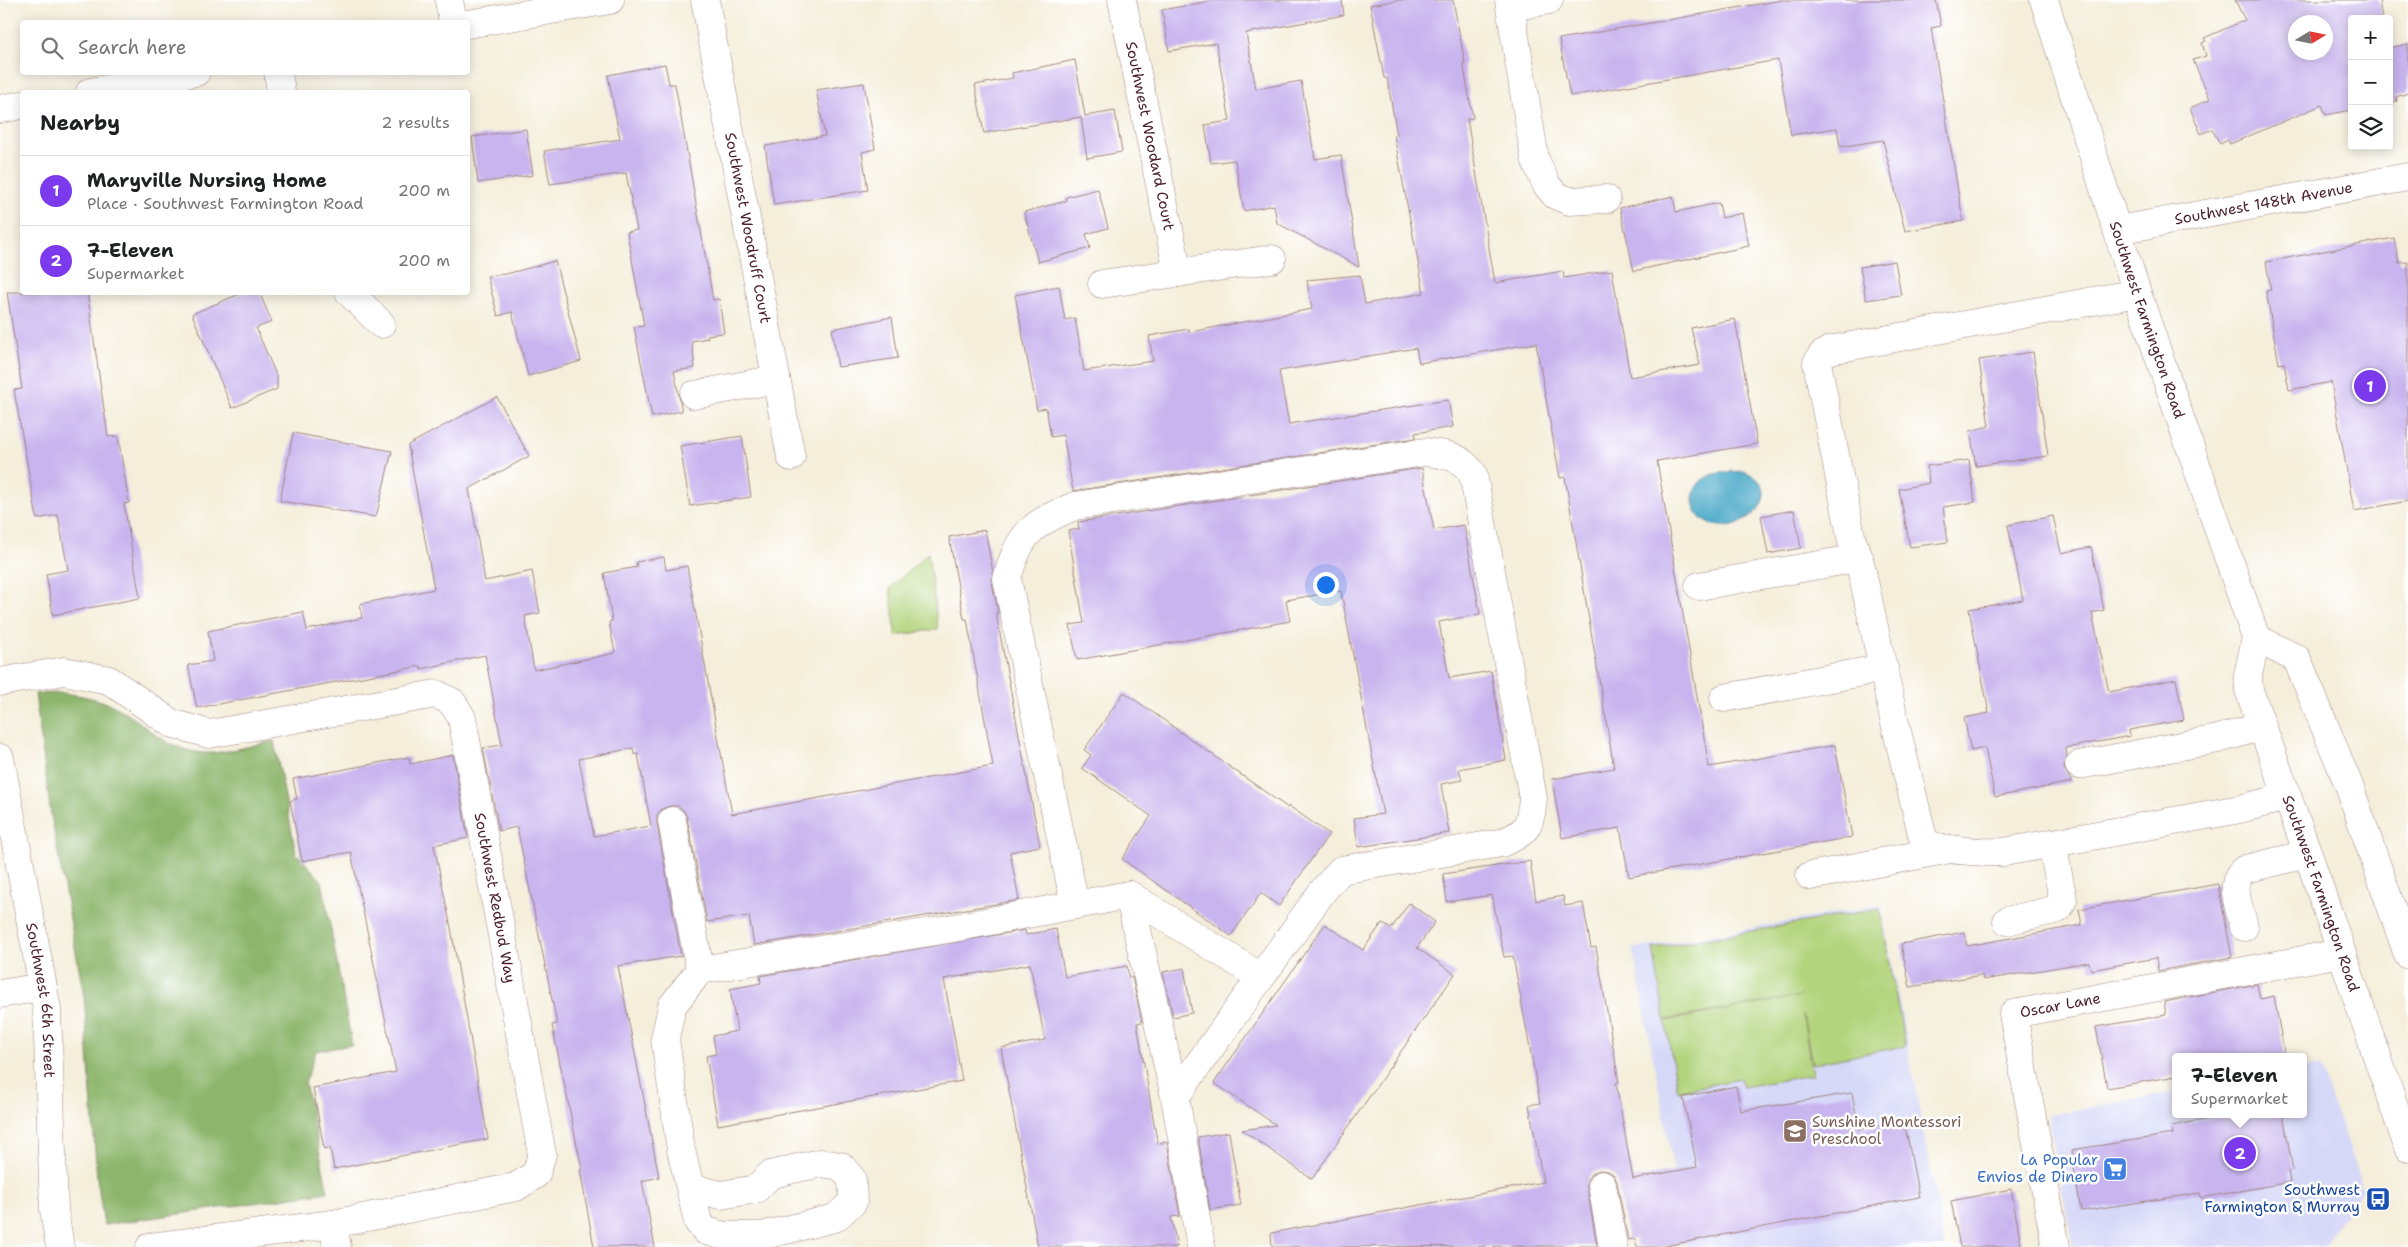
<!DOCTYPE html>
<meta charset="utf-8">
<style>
:root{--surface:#fff;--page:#f2f2f2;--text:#202124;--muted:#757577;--line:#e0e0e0;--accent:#7c3aed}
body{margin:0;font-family:"Shantell Sans",sans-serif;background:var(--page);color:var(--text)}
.controls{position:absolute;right:15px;top:15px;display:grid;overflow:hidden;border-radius:5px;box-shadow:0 2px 12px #0003}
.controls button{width:45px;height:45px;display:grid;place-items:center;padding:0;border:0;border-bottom:1px solid var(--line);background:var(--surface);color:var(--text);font:25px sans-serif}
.compass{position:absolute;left:2288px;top:15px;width:45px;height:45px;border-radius:50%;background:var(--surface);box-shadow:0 2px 12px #0003;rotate:80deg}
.you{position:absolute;left:1325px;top:584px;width:18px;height:18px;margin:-12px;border:4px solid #fff;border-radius:50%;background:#1a73e8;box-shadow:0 0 0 8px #1a73e833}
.badge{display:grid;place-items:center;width:32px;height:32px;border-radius:50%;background:var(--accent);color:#fff;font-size:16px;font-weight:700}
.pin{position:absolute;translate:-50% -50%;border:2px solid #fff;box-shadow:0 1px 5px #0006}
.popup{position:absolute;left:2172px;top:1053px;width:135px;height:65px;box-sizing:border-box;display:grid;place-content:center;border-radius:5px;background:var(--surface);filter:drop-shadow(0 1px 4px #0005);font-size:16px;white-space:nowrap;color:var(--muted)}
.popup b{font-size:19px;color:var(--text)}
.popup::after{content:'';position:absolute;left:50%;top:100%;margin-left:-10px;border:10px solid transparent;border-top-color:var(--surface)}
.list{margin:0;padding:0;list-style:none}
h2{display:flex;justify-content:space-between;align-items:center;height:65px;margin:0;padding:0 20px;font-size:21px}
h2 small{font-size:16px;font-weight:400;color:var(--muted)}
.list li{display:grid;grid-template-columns:32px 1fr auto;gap:15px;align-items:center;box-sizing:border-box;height:70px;padding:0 20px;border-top:1px solid var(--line)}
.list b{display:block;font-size:19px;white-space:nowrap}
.list p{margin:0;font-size:16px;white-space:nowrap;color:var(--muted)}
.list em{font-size:16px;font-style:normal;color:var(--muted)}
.icon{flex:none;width:28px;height:28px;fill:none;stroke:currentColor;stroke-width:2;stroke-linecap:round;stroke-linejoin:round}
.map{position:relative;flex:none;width:2408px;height:1247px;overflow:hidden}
.search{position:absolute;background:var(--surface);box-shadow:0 2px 12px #0003;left:20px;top:20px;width:450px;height:55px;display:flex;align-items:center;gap:12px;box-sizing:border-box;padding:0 18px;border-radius:5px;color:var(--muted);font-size:19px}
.panel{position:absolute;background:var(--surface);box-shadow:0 2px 12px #0003;left:20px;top:90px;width:450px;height:205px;border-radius:5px}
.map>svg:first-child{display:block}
.built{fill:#d6d8f8}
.green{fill:#b2d47d;stroke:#7e7a54}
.forest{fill:#8db66c;stroke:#6c6a4c}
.water{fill:#48a8c7;stroke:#496479}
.building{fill:#c8b4ee;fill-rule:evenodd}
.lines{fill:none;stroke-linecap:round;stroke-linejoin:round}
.minor-casing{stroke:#9f8682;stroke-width:29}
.major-casing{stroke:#9f8682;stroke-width:29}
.minor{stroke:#fff;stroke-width:28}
.major{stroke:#fff;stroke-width:28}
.labels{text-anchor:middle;stroke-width:5;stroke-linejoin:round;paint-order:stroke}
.street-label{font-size:15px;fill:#4a1f2b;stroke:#fff}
.education-label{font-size:15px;fill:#785e54;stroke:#fff;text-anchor:start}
.shop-label{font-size:15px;fill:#366cbe;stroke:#fff;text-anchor:end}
.transit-label{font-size:15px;fill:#164399;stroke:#fff;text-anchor:end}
</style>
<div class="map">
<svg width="2408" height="1247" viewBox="0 0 2408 1247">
<rect width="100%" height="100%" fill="#fff"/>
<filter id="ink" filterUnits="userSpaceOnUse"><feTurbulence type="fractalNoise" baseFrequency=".02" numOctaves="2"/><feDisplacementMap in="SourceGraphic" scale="10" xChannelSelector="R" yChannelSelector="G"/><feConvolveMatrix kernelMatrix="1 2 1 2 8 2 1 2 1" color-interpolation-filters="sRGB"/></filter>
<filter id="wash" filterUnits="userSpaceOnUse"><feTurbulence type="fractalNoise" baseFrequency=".0096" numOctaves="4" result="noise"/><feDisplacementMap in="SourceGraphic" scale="20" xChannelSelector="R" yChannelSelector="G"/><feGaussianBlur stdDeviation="1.12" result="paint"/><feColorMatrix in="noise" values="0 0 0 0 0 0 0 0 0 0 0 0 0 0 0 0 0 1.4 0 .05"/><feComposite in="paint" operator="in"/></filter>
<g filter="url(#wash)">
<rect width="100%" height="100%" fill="#f4eeda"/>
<g class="built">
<polygon points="1881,905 1945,1247 1688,1247 1633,949"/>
<polygon points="2320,1066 2363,1189 2323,1247 2073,1247 2048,1115 2176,1092 2176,1114 2304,1114 2304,1069"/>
</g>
<g class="green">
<polygon points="928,553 938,629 896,636 890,588"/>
<polygon points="1880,909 1905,1046 1812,1064 1803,1015 1812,1075 1743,1087 1740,1079 1678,1091 1665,1021 1800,996 1665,1020 1653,948"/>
</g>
<path class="forest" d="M63,693C84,696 103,699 121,710C151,728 167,751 206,753C223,754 256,744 274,741L296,853L322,881L352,1045L316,1051L305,1083L328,1192L104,1225L97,1178L84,996L51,815L35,694Z"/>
<path class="water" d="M1743,471C1790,487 1749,537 1710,524C1690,517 1687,489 1705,478C1717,471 1730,472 1743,471Z"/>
<g id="blocks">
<g class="building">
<polygon points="1216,0 1342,0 1344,15 1246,33 1256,89 1301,81 1315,159 1341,155 1359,267 1277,223 1274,205 1244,211 1235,160 1211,163 1205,125 1230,121 1216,43 1169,51 1162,10"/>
<polygon points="1399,0 1453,0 1465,63 1463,63 1473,118 1467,119 1495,283 1563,271 1564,278 1612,270 1630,377 1700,365 1691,328 1735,319 1757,444 1657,461 1709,767 1835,745 1852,837 1629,877 1620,828 1562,838 1552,779 1614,768 1565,477 1560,478 1536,343 1419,363 1416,348 1279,371 1289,424 1448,400 1453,427 1415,433 1416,438 1073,491 1063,435 1051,437 1046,408 1037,410 1015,295 1059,286 1065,320 1075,318 1084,371 1153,361 1149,336 1189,329 1190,332 1312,309 1307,280 1360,275 1365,304 1424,293 1394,135 1397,135 1387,78 1384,78 1370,5"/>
<polygon points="1782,0 1936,0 1941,26 1931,28 1963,221 1905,231 1883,140 1840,147 1837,128 1791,135 1778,60 1570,96 1559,39"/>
<path d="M2235,0H2379L2382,19H2352V110L2326,115L2322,105L2230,144L2228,140L2220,144L2212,129L2201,134L2190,108L2210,99L2193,60L2206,56L2202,43L2206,41L2204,38L2245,20ZM2296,22H2326V52H2296Z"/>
<polygon points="2408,44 2408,93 2396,97 2397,101 2389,103 2389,48"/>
<polygon points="1075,60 1085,116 1115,111 1122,152 1087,158 1081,117 984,133 975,85 1013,78 1012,73"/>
<polygon points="665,64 669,84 675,84 713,300 719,299 724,333 707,335 708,338 692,341 695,368 674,371 682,411 652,417 634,327 644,326 627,232 637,230 626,173 550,184 544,151 620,139 608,75"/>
<polygon points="864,83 875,149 862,152 868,190 774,205 765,146 825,136 816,90"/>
<polygon points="526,129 533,175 478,183 472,137"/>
<polygon points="1098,189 1108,228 1086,234 1090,248 1038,262 1024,212 1066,201 1066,197"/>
<polygon points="1673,196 1676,212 1719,203 1722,218 1742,213 1749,246 1634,271 1620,208"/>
<polygon points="2394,238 2399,263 2408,262 2408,501 2354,511 2331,382 2289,390 2284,363 2279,364 2266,291 2271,290 2266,262"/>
<polygon points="555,261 581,361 528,376 512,312 498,316 487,276 506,274"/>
<polygon points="1895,261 1901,295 1866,300 1860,267"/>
<polygon points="7,292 87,292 108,437 118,436 129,503 124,504 140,598 53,615 46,574 68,570 58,515 37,519 14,390 22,389"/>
<polygon points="244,292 259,292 272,322 256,328 277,377 277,389 232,408 192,314"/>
<polygon points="892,317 898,358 838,367 832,329"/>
<polygon points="2033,352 2048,456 1976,466 1970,431 1989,426 1979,360"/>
<path d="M497,397L529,456L469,489L485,581L532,571L540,613L525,616L534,670L615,653L609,622L612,621L604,573L637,567L636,562L664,557L666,570L687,566L732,814L993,766L967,619H964L949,537L985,530L993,572L992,582L998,613H996L1040,846L1010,852L1019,900L754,945L749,916L707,922L687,818L684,811L678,806H670L662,809L657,815V824L681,956L618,966L659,1177L642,1181L655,1247H594L580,1170L582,1169L552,1025L557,1024L517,827L499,831L483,748L502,745L485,655L421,669V666L197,708L188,665L213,661L208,631L303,612L307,630L362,618L360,604L434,589L408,445ZM633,748L634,754H638L651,826L594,836L579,759Z"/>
<polygon points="293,433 392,451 376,517 280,501"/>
<polygon points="742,436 751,497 690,506 680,446"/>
<polygon points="1969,460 1975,502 1943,507 1948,542 1910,547 1899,489 1929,483 1927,466"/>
<polygon points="1422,468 1434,530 1464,525 1480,614 1439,622 1449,678 1491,671 1506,760 1459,769 1462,780 1441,784 1449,833 1358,847 1354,818 1383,814 1341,591 1286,600 1290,621 1077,660 1070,625 1084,623 1068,531 1079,529 1078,522"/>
<polygon points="1794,510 1801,548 1768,554 1761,516"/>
<polygon points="2053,516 2061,553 2091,547 2104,610 2092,613 2109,692 2176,679 2184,720 2129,730 2130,736 2066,748 2067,756 2064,768 2072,782 1995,797 1985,748 1971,751 1964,718 1989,713 1969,609 2023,600 2008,525"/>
<polygon points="1124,692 1288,808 1289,806 1329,834 1279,906 1261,893 1231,936 1122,859 1151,816 1082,768 1091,755 1084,750"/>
<polygon points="453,755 468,838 434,845 451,928 488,1139 334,1169 330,1148 324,1149 313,1088 396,1072 351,852 302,861 290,801 297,799 293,779 409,757 410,764"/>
<polygon points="1530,861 1536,901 1563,896 1565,906 1583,903 1591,948 1596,947 1619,1082 1616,1083 1633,1179 1697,1167 1683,1097 1736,1086 1741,1111 1852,1093 1859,1130 1904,1120 1919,1197 1660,1247 1637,1247 1635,1239 1628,1240 1617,1182 1614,1175 1608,1171 1600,1170 1592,1173 1587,1180 1587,1187 1597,1246 1272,1247 1271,1233 1543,1182 1529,1105 1540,1103 1513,956 1504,957 1492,895 1447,902 1443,874"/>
<polygon points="2218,884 2232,957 2158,971 2156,958 2091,970 2089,962 1983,980 1982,975 1910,987 1901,944 1964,932 1967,946 2082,925 2079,909"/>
<polygon points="1409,903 1435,922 1417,948 1455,974 1312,1179 1242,1130 1276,1125 1214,1083 1325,924 1363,950 1382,923 1391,929"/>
<polygon points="1056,929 1065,977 1127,966 1129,978 1132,977 1142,1022 1137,1023 1155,1129 1158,1144 1167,1142 1180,1216 1171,1217 1177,1247 1038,1247 1001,1048 1045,1040 1030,964 944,979 962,1081 718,1125 706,1056 716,1054 713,1036 737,1031 730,989 761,983 760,976 1025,930 1026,935"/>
<polygon points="1184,968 1192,1013 1173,1017 1163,972"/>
<polygon points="2257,984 2260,999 2274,996 2285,1057 2176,1057 2176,1076 2107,1088 2096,1027 2166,1015 2164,1002"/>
<polygon points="2236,1114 2283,1114 2293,1170 2288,1171 2290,1182 2201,1198 2200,1193 2081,1211 2071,1150 2173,1134 2171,1126"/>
<polygon points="1229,1132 1241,1205 1210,1210 1198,1137"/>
<polygon points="2011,1189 2021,1244 2006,1247 1960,1247 1951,1201"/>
</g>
</g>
</g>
<g filter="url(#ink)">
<use href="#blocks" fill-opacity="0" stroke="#9f8682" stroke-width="1"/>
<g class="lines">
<defs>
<g id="minor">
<polyline points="449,0 453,22"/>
<path id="s1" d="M705,0L791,457"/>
<path id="s2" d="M1122,0L1178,273"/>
<polyline points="1509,0 1535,159 1546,184 1555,195 1569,201 1606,199"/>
<polyline points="1511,7 1549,0"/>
<polyline points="468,24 610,0"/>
<polyline points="278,72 281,92"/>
<polyline points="90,92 196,72"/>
<polyline points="0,109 22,105"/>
<path id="s3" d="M2118,230L2408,177"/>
<polyline points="1102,284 1272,259"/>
<polyline points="349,292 381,324"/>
<path d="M2137,293L1830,350L1822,355L1817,363L1852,541L1859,558L1894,719L1923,838C1925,840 1926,842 1929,844C1939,850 1990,853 2004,852L2240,809L2287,797"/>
<polyline points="694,395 776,379"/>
<polyline points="1699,586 1859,558"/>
<path id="s4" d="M0,682L64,671L109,680L171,723L209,734L436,694L452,702L462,718L542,1154L536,1174L516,1187L333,1224L150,1247"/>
<polyline points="1724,698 1884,668"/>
<path id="s5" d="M0,758L47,1009L54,1210L60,1247"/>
<polyline points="2079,765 2218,739 2260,727"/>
<polyline points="672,821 700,970 948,929 1129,895 1175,1097 1201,1247"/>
<polyline points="1810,876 1950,849"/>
<polyline points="1129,895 1261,977"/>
<path d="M1075,905L1007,579C1019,534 1032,523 1075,506L1425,452C1448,455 1459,455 1473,474L1533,798C1530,827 1528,832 1501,843L1341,870L1322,892L1175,1097"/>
<polyline points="2007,921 2058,909 2063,900 2052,843"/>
<path d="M2244,927C2240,908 2227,882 2245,869L2308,854"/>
<polyline points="0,994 42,987"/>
<polyline points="1602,1185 1613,1247"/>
<polyline points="690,1188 721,1195 756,1189 770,1175 793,1169 821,1163 841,1166 852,1179 853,1202 835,1218 761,1236 724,1236 706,1231 698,1222 681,1150 665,1039 672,1006 700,970"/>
<polyline points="333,1224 337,1247"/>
<path id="s6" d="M2056,1247L2013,1014L2341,953"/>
</g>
<g id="major">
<path id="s7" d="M2044,0L2137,293L2256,638L2248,675L2249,690L2308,854L2408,1147"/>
<polyline points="2256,638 2297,659 2348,783 2408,955"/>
</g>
</defs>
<use href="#minor" class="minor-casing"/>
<use href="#major" class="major-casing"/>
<use href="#minor" class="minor"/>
<use href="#major" class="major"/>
</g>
</g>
<defs>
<symbol id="school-square" viewBox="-11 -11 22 22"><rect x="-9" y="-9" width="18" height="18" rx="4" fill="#8d6e63" stroke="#fff"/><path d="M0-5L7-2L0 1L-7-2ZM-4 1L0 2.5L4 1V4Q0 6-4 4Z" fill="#fff"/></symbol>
<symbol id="supermarket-square" viewBox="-11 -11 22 22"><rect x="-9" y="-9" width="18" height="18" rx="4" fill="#3f7fe0" stroke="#fff"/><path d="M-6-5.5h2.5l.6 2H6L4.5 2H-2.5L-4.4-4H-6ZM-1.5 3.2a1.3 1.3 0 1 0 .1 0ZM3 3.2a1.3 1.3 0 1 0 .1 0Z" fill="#fff"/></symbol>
<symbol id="bus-square" viewBox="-11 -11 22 22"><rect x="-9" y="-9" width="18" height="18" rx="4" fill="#1a4fb4" stroke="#fff"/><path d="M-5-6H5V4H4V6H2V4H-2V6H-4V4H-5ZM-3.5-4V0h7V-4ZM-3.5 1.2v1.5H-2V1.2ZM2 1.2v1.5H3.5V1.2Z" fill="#fff"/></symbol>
</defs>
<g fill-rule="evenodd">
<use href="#school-square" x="1781" y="1117" width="28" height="28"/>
<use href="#supermarket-square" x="2101" y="1155" width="28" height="28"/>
<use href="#bus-square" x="2364" y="1185" width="28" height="28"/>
</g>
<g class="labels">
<g class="street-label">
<text dy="5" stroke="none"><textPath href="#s2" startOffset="139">Southwest Woodard Court</textPath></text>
<text dy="5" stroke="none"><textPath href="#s3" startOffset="148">Southwest 148th Avenue</textPath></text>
<text dy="5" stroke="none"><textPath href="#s1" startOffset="232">Southwest Woodruff Court</textPath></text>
<text dy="5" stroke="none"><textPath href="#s7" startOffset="336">Southwest Farmington Road</textPath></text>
<text dy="5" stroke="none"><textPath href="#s7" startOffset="941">Southwest Farmington Road</textPath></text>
<text dy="5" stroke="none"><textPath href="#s4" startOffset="676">Southwest Redbud Way</textPath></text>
<text dy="5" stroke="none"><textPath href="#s5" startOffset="246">Southwest 6th Street</textPath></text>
<text dy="5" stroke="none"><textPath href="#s6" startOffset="285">Oscar Lane</textPath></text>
</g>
<g class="education-label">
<text x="1812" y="1127">Sunshine Montessori<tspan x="1812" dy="17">Preschool</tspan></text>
</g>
<g class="shop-label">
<text x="2098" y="1165">La Popular<tspan x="2098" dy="17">Envios de Dinero</tspan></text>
</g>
<g class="transit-label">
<text x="2360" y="1195">Southwest<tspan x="2360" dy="17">Farmington &amp; Murray</tspan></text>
</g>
</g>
</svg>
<div class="controls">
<button>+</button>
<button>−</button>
<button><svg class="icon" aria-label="layers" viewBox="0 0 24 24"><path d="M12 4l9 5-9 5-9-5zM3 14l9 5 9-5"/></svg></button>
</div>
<svg class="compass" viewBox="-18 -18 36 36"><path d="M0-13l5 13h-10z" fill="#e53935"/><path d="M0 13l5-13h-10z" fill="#757577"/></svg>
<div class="you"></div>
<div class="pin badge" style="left:2370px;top:386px">1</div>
<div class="pin badge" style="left:2240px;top:1153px">2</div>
<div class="popup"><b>7-Eleven</b>Supermarket</div>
<div class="search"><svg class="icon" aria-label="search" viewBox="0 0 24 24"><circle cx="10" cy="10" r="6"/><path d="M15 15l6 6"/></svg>Search here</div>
<section class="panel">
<h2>Nearby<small>2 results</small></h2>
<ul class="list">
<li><span class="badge">1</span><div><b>Maryville Nursing Home</b><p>Place · Southwest Farmington Road</p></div><em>200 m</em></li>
<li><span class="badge">2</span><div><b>7-Eleven</b><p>Supermarket</p></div><em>200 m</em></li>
</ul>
</section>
</div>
